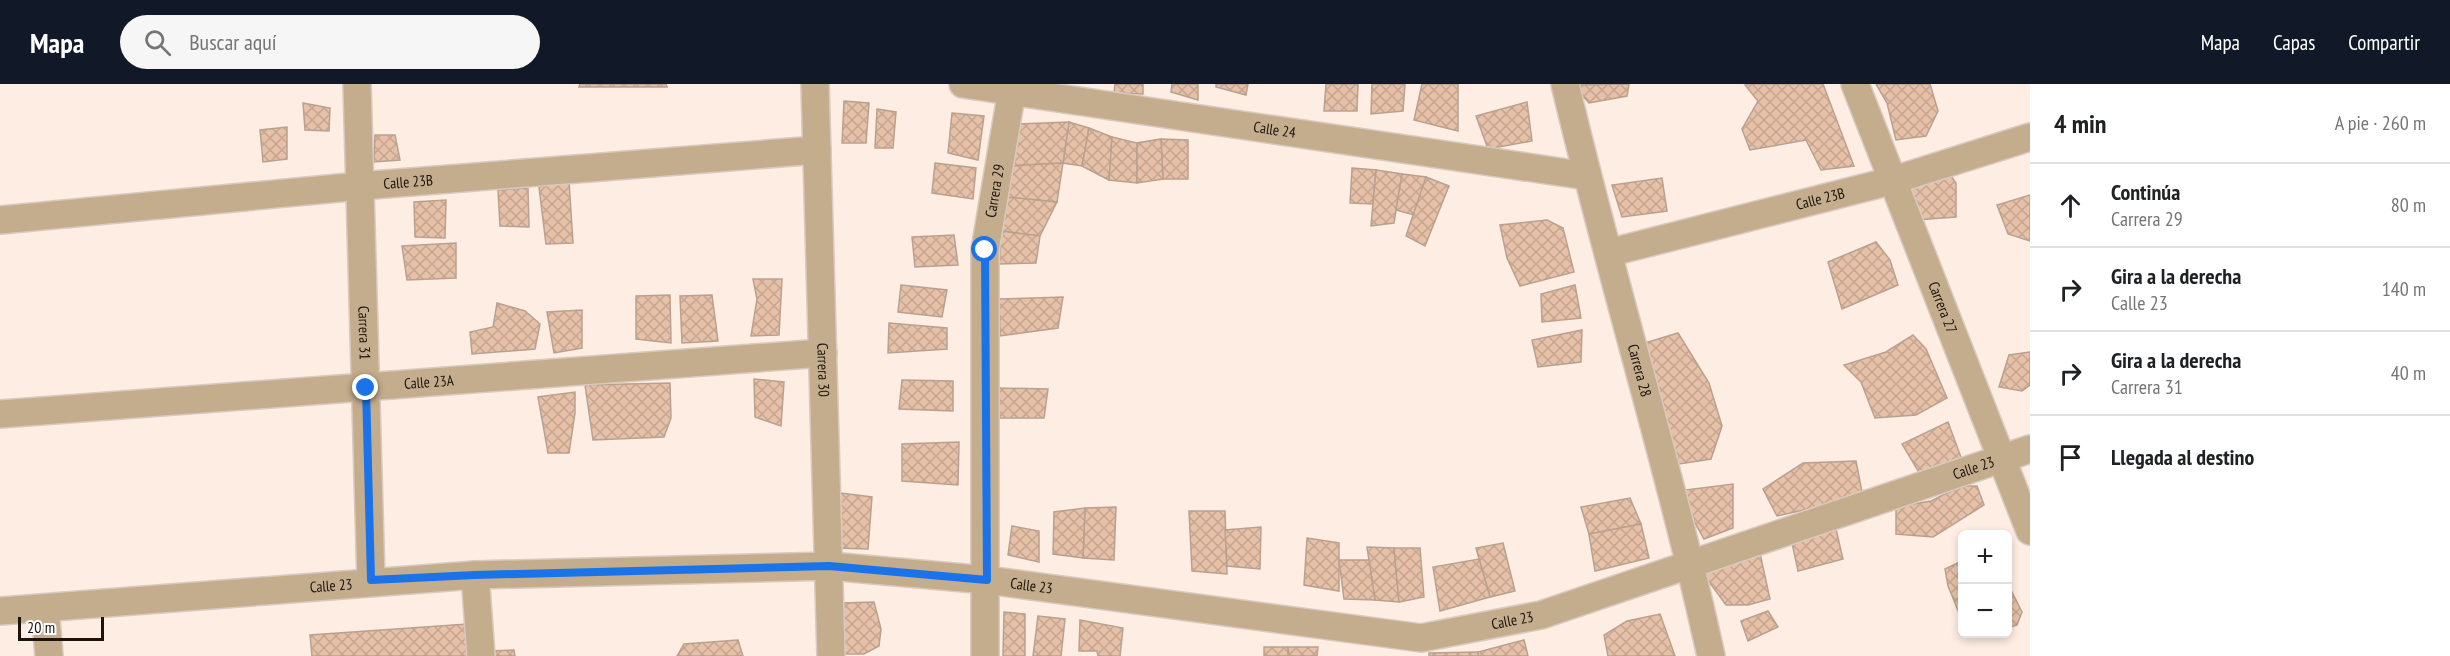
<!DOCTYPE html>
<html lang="es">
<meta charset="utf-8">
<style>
:root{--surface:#fff;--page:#f6f6f6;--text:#202124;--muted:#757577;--line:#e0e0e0;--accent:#111827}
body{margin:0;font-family:"PT Sans Narrow",sans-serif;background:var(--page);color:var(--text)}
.controls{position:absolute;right:18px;bottom:18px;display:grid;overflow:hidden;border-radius:9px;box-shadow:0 3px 9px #0003}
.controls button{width:54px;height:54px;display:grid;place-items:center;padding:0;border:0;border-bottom:2px solid var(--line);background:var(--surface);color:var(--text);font:30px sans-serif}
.scale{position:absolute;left:18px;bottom:15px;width:86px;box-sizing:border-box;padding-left:6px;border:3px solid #1c130d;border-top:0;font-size:16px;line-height:21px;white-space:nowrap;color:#1c130d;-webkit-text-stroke:4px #fefefe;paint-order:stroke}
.stop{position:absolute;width:18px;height:18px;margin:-14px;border:4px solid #1a73e8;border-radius:50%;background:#fff}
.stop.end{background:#1a73e8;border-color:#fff;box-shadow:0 2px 6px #0008}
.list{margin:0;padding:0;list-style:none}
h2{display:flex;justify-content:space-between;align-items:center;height:78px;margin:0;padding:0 24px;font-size:26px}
h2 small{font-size:20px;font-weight:400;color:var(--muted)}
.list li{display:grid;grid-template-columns:39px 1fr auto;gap:18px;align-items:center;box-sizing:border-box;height:84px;padding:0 24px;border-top:2px solid var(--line)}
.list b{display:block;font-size:22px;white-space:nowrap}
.list p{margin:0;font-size:20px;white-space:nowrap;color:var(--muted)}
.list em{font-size:20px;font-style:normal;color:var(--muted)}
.icon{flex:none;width:33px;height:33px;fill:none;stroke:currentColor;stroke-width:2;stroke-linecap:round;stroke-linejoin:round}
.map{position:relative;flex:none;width:2030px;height:572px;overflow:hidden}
header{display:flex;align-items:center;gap:36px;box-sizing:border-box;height:84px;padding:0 30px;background:var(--accent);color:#fff}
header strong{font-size:28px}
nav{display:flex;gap:33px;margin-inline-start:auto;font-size:21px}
.search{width:420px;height:54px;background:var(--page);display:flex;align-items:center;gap:15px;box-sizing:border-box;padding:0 21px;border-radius:33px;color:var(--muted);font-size:22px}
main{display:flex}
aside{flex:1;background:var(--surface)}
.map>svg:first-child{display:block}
.building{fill:url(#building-cross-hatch);stroke:#b9a18f;stroke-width:1.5}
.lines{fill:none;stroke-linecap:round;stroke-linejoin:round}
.minor-casing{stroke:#d9cac0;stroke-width:30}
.minor{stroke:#c4ad8d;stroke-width:27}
.route{stroke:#1a73e8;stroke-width:8}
.labels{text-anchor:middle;stroke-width:4.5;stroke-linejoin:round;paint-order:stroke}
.street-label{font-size:15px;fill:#1c130d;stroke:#fefefe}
</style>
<header>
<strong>Mapa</strong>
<div class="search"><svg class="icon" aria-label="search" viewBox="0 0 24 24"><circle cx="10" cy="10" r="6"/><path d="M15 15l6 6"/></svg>Buscar aquí</div>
<nav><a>Mapa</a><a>Capas</a><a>Compartir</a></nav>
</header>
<main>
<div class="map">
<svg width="2030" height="572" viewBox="0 0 2030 572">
<defs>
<pattern id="building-cross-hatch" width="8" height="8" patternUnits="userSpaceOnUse" patternTransform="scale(1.5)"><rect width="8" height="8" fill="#e6c1a8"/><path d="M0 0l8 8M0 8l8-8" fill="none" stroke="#c5a58f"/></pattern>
</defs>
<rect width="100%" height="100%" fill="#fdede2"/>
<g class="building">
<polygon points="580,0 666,0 667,3 579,3"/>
<polygon points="1115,0 1143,0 1143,10 1114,9"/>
<polygon points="1172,0 1198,0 1198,16 1171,8"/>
<polygon points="1216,0 1248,0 1246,11 1216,3"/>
<polygon points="1326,0 1358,0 1357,27 1324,27"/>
<polygon points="1372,0 1405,0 1403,27 1371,30"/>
<polygon points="1422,0 1458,0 1458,47 1414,36"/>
<polygon points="1629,0 1627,12 1589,19 1573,1"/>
<polygon points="1749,0 1823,0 1854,82 1821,86 1806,56 1750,66 1742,45 1758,17 1745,1"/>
<polygon points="1876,0 1930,0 1938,27 1926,52 1896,56 1887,19"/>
<polygon points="844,17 869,19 866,59 842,59"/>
<polygon points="1527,18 1532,57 1488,65 1476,32"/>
<polygon points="303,19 330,24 329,47 305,46"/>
<polygon points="877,25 896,28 893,64 875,64"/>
<polygon points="952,29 984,32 978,76 948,69"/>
<polygon points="1069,38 1089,44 1082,82 1063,79"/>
<polygon points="1069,38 1063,79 1009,82 1013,40"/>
<polygon points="287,43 287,75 263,78 260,46"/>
<polygon points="1089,44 1112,53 1109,96 1082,82"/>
<polygon points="375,51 395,51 400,76 374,78"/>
<polygon points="1112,53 1137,59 1137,99 1109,96"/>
<polygon points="1161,55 1188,56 1188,95 1163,95"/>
<polygon points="1161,55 1163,95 1137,99 1137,59"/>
<polygon points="935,79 976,84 973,115 932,109"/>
<polygon points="1063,79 1057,118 1005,113 1009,82"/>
<polygon points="1944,82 1956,99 1956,133 1916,136 1903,100"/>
<polygon points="1352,84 1376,86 1373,120 1350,119"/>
<polygon points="1376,86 1402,90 1394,139 1371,142"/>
<polygon points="1402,90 1426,93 1418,132 1396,126"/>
<polygon points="1426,93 1449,102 1425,162 1406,152"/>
<polygon points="1662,94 1667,127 1622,133 1612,101"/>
<polygon points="569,97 573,159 546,160 539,103"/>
<polygon points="528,104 529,143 500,142 498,106"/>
<polygon points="2030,111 2030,157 2008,150 1997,121"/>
<polygon points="1005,113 1057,118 1040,152 1001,147"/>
<polygon points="446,116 445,154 415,153 414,118"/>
<polygon points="1547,136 1563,144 1574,188 1520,202 1507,174 1500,141"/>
<polygon points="1001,147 1040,152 1036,179 999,180"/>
<polygon points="954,151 958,181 915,183 912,153"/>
<polygon points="1876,158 1890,176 1898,201 1842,225 1828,178"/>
<polygon points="456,159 456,194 407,196 402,162"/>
<polygon points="753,195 782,195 779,251 751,252 757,215"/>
<polygon points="901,201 947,206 942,233 898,228"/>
<polygon points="1575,201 1581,234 1542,238 1541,210"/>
<polygon points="670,211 671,259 636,255 636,212"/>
<polygon points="712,211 718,257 682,259 680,212"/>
<polygon points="1063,213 1058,244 1000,252 999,215"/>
<polygon points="497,219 525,227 540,240 535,265 472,270 470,248 493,243"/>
<polygon points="582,226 582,264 554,269 547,228"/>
<polygon points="889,239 947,244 947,265 888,269"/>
<polygon points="1582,246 1581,278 1538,283 1532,256"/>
<polygon points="1678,249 1709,299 1722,342 1711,375 1673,381 1645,259"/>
<polygon points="1913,251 1926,265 1947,314 1916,331 1875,334 1861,298 1844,281 1886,268"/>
<polygon points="2030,268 2030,301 2022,307 1999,303 2009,271"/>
<polygon points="754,295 784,298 781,342 755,333"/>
<polygon points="902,296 953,297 953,327 899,325"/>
<polygon points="670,299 671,334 664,353 593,356 585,301"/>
<polygon points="997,304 1048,305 1044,334 999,334"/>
<polygon points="575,308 575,329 569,369 548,369 538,313"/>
<polygon points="1948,338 1962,376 1920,390 1902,360"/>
<polygon points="959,358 958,401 902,397 902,360"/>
<polygon points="1856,377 1862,408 1813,424 1777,432 1763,405 1803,379"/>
<polygon points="1733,400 1733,444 1704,455 1677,407"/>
<polygon points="1961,402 1977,402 1984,421 1933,453 1896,450 1896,423 1931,417"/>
<polygon points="840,409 872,413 868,465 835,464"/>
<polygon points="1630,414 1641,440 1589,450 1581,423"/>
<polygon points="1116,423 1114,476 1083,474 1085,424"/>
<polygon points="1085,424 1083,474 1053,470 1054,428"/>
<polygon points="1189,427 1225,427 1227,490 1192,487"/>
<polygon points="1641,440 1649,474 1595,487 1589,450"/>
<polygon points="1835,441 1843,475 1798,487 1792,459"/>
<polygon points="1012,442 1039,447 1039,478 1008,471"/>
<polygon points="1261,443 1260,485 1227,482 1225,446"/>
<polygon points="1307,454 1339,459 1339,507 1304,501"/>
<polygon points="1503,459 1515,507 1490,513 1476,464"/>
<polygon points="1367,463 1394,464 1399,518 1375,516"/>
<polygon points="1394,464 1420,464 1424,513 1399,518"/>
<polygon points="1759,465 1770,515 1748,521 1726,521 1707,495 1705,480"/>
<polygon points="1479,475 1490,513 1440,527 1433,483"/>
<polygon points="1339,476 1369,476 1375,516 1344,515"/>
<polygon points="1962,477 1962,536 1948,502 1945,485"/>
<polygon points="2008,482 2010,504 2022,528 2017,541 2008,544"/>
<polygon points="874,518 881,545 879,562 864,570 844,570 842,519"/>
<polygon points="1768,527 1778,543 1748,557 1741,537"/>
<polygon points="1004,528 1025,530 1025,572 1003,572"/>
<polygon points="1660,530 1675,572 1608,572 1604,551 1627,537"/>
<polygon points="1038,532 1065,535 1061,572 1033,572"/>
<polygon points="1080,536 1123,544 1120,572 1098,572 1097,567 1079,567"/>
<polygon points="467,540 469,572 312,572 310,551"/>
<polygon points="738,556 743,572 677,572 684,560"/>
<polygon points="1524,556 1528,572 1478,572 1478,568"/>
<rect x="1264" y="563" width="24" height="9"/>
<polygon points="1288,563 1318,563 1317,572 1289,572"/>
<polygon points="514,566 515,572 486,572 486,567"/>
<polygon points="1478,568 1478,572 1429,572 1429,569"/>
</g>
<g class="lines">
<defs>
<g id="minor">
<path id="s1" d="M357,0L371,497"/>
<path id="s2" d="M815,0L831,572"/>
<path id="s3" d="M963,0L1587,92"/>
<path id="s4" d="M1565,0C1610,191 1669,380 1711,572"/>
<path id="s5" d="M1855,0L2030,447"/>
<path id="s6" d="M0,136L360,102L817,66"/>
<path id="s7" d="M1608,169L1891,97L2030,53"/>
<path id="s8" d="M0,330L823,269"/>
<polyline points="475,491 481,572"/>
<polyline points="45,524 49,572"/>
<path id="s9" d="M0,527L475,491L829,482L987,496L1421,554L1541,531L2030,365"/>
<path id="s10" d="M985,572V166L1013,0"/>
</g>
</defs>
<use href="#minor" class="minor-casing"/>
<use href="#minor" class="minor"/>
</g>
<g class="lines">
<polyline class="route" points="366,304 371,496 475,491 829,482 987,496 985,166"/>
</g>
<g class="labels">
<g class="street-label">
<text dy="5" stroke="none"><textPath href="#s3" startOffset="315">Calle 24</textPath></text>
<text dy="5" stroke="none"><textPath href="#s6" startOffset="410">Calle 23B</textPath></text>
<text dy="5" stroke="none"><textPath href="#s10" startOffset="466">Carrera 29</textPath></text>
<text dy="5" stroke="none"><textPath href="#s7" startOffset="219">Calle 23B</textPath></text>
<text dy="5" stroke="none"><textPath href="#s5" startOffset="240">Carrera 27</textPath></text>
<text dy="5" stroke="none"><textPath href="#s1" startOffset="249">Carrera 31</textPath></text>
<text dy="5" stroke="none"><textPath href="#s2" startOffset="286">Carrera 30</textPath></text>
<text dy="5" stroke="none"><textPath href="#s4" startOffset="296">Carrera 28</textPath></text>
<text dy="5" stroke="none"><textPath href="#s8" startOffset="430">Calle 23A</textPath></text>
<text dy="5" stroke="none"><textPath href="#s9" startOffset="2006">Calle 23</textPath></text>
<text dy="5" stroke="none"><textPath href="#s9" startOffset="332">Calle 23</textPath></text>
<text dy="5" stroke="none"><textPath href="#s9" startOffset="1034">Calle 23</textPath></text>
<text dy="5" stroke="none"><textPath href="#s9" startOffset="1520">Calle 23</textPath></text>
</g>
</g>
</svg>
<div class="controls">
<button>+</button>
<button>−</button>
</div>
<div class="scale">20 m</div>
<div class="stop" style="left:985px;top:166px"></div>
<div class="stop end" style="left:366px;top:304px"></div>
</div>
<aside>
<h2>4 min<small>A pie · 260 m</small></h2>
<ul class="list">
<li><svg class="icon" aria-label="ahead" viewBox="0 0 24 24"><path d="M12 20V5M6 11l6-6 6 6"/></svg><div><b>Continúa</b><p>Carrera 29</p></div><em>80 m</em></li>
<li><svg class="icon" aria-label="right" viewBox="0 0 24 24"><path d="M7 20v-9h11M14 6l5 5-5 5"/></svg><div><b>Gira a la derecha</b><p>Calle 23</p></div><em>140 m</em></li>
<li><svg class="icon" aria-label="right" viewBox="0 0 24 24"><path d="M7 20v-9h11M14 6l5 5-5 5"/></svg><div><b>Gira a la derecha</b><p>Carrera 31</p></div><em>40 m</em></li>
<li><svg class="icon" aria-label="arrive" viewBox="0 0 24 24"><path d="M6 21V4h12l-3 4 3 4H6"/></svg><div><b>Llegada al destino</b></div></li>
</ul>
</aside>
</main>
